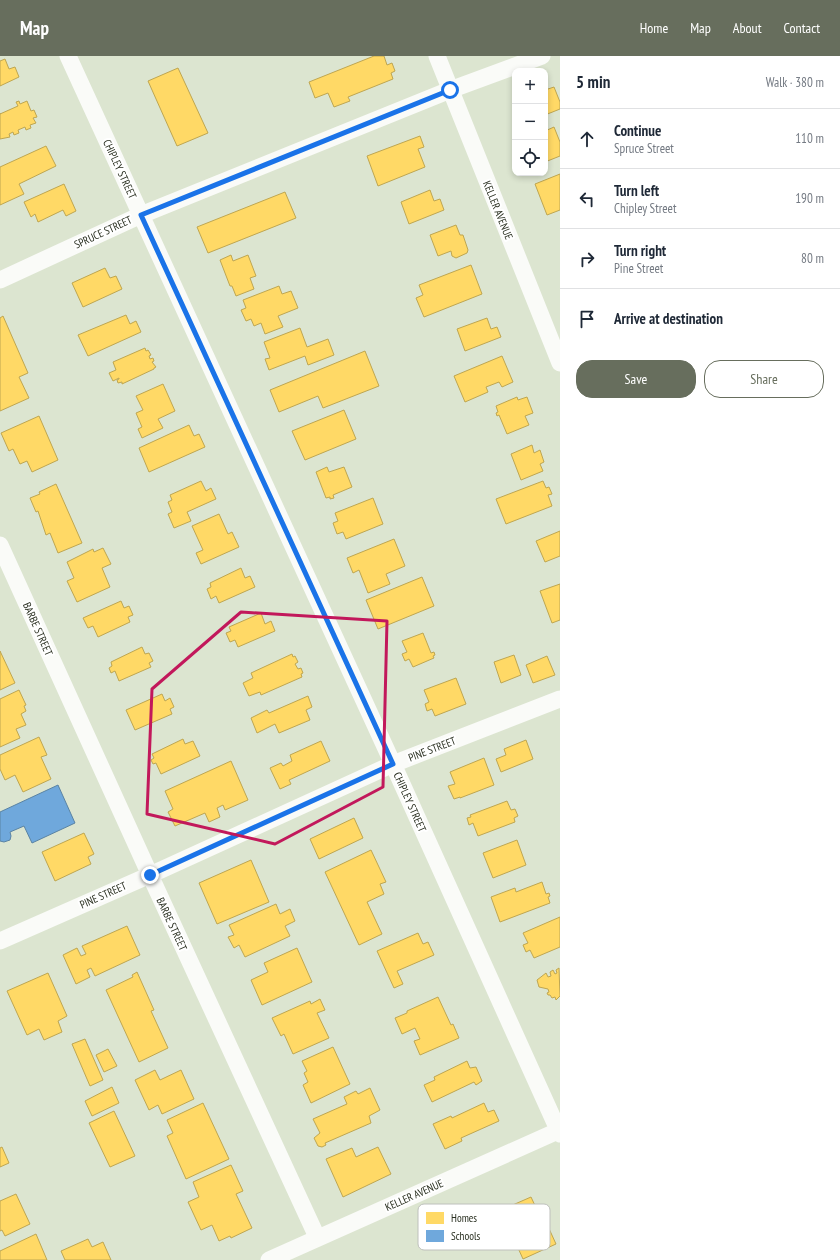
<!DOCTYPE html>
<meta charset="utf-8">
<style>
:root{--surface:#fff;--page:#f6f6f7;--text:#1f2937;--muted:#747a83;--line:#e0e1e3;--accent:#676e5d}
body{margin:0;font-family:"PT Sans Narrow",sans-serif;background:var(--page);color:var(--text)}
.controls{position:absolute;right:12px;top:12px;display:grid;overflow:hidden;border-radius:8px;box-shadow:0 2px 6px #0003}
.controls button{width:36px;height:36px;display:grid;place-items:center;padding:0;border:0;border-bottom:1px solid var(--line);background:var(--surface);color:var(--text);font:20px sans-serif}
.stop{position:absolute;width:12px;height:12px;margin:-9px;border:3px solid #1a73e8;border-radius:50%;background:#fff}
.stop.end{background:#1a73e8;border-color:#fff;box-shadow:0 1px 4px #0008}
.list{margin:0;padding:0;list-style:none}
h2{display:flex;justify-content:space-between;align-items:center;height:52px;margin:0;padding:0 16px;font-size:17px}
h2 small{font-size:13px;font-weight:400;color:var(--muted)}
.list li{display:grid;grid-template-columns:26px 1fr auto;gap:12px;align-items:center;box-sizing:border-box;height:60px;padding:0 16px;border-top:1px solid var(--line)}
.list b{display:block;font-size:15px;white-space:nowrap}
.list p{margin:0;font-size:13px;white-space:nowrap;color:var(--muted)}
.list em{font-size:13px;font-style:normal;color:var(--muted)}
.actions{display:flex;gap:8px;padding:12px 16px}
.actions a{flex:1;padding:9px 0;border:1px solid var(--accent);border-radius:16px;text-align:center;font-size:14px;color:var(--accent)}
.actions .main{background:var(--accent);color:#fff}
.icon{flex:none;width:22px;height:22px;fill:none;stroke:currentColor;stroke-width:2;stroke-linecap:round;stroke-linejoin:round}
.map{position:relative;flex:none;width:560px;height:1204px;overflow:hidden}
header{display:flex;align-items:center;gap:24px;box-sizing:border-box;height:56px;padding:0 20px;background:var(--accent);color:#fff}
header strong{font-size:19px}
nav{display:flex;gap:22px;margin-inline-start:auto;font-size:14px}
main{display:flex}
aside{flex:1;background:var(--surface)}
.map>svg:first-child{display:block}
.homes{fill:#ffd966;stroke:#bea651}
.schools{fill:#6fa8dc;stroke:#5a83a3}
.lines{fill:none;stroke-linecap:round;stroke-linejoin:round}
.minor{stroke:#fafbf8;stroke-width:17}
.route{stroke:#1a73e8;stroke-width:5}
.marked{fill:none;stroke:#c2185b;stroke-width:3;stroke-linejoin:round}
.labels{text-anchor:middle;stroke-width:4;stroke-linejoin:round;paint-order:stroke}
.street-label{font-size:11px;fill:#282e1f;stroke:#fff}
.key{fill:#fff;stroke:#bec0bc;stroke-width:1}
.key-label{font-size:11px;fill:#282e1f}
</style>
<header>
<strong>Map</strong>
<nav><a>Home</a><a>Map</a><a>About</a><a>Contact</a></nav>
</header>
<main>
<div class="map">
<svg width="560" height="1204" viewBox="0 0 560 1204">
<rect width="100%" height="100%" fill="#dce5d0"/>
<g class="homes">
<polygon points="374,0 384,0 387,9 392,7 395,15 391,17 393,23 348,41 350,45 334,51 328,37 315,42 309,26"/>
<polygon points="5,3 9,13 15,11 19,21 0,30 0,5"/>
<polygon points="178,12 208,77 177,90 148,25"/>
<polygon points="554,31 560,46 560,53 545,59 545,34"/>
<polygon points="19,45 20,48 27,45 31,55 34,54 37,61 33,62 36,67 30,69 31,72 26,74 25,71 18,74 19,77 14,79 13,76 9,78 10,81 0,83 0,57 0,58 18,50 16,46"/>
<polygon points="554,71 560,86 560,100 545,106 545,75"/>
<polygon points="420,80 424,91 418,93 425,111 378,130 367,100"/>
<polygon points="46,90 56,110 19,128 24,138 0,149 0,111"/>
<polygon points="560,118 560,154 547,159 535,128"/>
<polygon points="64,128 76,155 66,160 63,154 38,166 35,158 31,161 24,146"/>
<polygon points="430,134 434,145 440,143 444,154 409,168 401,146"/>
<polygon points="285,136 296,162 208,197 197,171"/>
<polygon points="456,169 460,179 463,179 468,194 467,197 456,202 452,200 451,195 438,200 430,179"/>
<polygon points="231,199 233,205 248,199 256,220 250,222 254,233 236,240 232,230 230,230 220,204"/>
<polygon points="471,209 482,238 424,261 416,242 423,239 419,229"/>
<polygon points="105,212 110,222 116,220 122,233 83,251 72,227"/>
<polygon points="279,230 282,238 291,235 298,252 278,260 283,271 265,278 261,267 254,270 251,263 246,265 241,254 246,252 243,244"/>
<polygon points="126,259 130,268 136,265 141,276 88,300 78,279"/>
<polygon points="3,260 28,317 19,321 29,342 0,355 0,262"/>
<polygon points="487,262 491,273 497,271 501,281 465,295 457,273"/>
<polygon points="300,272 307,291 328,283 334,299 308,309 305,300 269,314 265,303 270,302 264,286"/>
<polygon points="145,292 146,295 148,294 151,299 149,300 150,303 153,302 154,305 152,306 156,311 154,312 154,313 122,328 122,326 118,327 117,324 119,323 119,322 113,325 109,317 116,314 113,306"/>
<polygon points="365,295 379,330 323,352 318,340 279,356 270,334"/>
<polygon points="502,300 513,326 502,331 499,326 486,331 488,336 465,346 454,320"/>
<polygon points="163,328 175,355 158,363 163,372 142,382 138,373 142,371 136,357 143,354 136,340"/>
<polygon points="517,341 518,344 527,341 533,357 525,360 529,369 507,378 499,359 497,360 496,357 498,356 496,350"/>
<polygon points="344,354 356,383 305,404 292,375"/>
<polygon points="39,360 58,404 32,416 27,405 20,408 13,393 9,395 1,377"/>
<polygon points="189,369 194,380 199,378 205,391 149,416 139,392"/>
<polygon points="532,389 534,397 540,394 544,406 540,408 543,415 521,424 511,398"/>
<polygon points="327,411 329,416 344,411 352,431 333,439 334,442 330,443 330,441 326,442 316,416"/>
<polygon points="201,425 206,435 211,432 216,443 187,456 191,465 174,472 168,458 172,456 168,446 172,444 170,439"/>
<polygon points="543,425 546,432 549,431 552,438 548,439 552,450 506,468 496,443"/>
<polygon points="56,428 82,487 58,497 50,477 46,479 38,455 36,456 30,442 40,438 39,436"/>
<polygon points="373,442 383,468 346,483 343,476 337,478 333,467 338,465 335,457"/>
<polygon points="219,458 228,478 232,476 239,491 201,508 196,497 203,494 192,470"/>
<polygon points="560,475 560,500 545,506 536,485"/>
<polygon points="394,483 405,510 386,518 390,528 368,537 359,514 353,517 347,502"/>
<polygon points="103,492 111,508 102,512 110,531 77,546 67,525 74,522 67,506 93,493 94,496"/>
<polygon points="241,512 245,522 250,520 255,531 219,547 216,540 211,543 207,533 211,531 210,527"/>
<polygon points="422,521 434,550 378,573 366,544"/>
<polygon points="560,528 560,564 552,567 540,535"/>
<polygon points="121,545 124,552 129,550 133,559 128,561 130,566 98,581 93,570 88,572 83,562"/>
<polygon points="261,557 265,568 271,565 275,575 238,591 235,584 230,586 226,577 231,575 229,571"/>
<polygon points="423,577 431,597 434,596 435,599 433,600 434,602 413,611 409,603 405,605 402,598 407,596 402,585"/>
<polygon points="142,591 145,598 149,597 153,605 149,607 151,611 119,625 115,615 111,617 109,612 112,610 111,606"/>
<polygon points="0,595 15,627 0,634"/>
<polygon points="292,598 293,601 295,600 298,606 295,608 298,613 301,612 303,617 301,618 302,621 261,639 260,636 249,640 243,627 253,622 251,617"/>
<polygon points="514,599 521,619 501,627 494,606"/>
<polygon points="547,600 555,619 533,627 526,609"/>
<polygon points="456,622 466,648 435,660 432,653 427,655 425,648 429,646 424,634"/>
<polygon points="19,634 26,649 24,650 26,655 21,658 26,669 16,673 20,682 0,691 0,643"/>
<polygon points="162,638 165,645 170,642 174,651 170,653 172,658 135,674 126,654"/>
<polygon points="308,640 312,651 306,654 310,664 279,677 275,668 257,677 251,662 267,654 269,657"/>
<polygon points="39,681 47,699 41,701 51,723 23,736 15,719 5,724 0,713 0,699"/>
<polygon points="183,683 185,688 193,685 200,700 161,718 156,707 153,708 151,704 154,702 152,698"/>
<polygon points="526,684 533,703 501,716 496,703 506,699 504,693"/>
<polygon points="321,685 330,705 289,724 291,728 280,733 270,712 281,707 283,710 292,705 290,699"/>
<polygon points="484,702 494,729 460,742 460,741 454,743 448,730 455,728 450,716"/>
<polygon points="231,705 248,744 225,754 223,749 217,752 220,761 209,766 205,757 175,770 168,756 173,753 165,735"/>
<polygon points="507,745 511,754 515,753 518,760 514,762 515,766 478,780 473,767 469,769 467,762 471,761 470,759"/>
<polygon points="354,762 363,782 319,803 310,783"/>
<polygon points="84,777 94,798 88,801 91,808 55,825 42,796"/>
<polygon points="517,784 526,809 493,822 483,797"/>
<polygon points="371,794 386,826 380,828 384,838 367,846 382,878 359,889 325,816"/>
<polygon points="251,804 269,846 217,868 199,827"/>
<polygon points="542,826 546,838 549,837 550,840 548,841 550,847 500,866 491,841 515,832 516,836"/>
<polygon points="276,848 280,858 290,853 295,865 285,870 290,880 245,901 239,889 234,892 228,881 234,879 229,869"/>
<polygon points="560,861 560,891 534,902 530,894 526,896 523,889 528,887 523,877"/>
<polygon points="127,870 140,899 95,920 91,912 87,914 90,921 76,928 63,899 77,892 81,900 86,898 82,890"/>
<polygon points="418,877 423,888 428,886 434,899 397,915 403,928 394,932 377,895"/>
<polygon points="297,892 312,926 262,949 251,924 268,916 264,907"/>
<polygon points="559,912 560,940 556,944 555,941 552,942 550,939 548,939 547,937 549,936 548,933 539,931 537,924 546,917 548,921 551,920 550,916 553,914 555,918 557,917 556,914"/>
<polygon points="137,916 154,954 151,955 168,992 139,1006 106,934 133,921 132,919"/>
<polygon points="48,917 67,960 58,965 62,976 44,984 39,973 27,979 7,935"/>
<polygon points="438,941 451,969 453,968 459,982 420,999 414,985 420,983 415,972 402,978 395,962 407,957 407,955"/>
<polygon points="320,943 325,954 317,957 329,982 293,998 284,978 281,980 272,962 310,945 311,948"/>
<polygon points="85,983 103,1024 90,1030 72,988"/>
<polygon points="333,991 350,1028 311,1047 303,1029 308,1026 304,1017 307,1015 302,1005"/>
<polygon points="108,993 117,1010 104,1016 96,999"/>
<polygon points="467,1005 470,1012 476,1011 482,1025 476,1029 474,1026 432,1046 424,1029 435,1024 434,1021"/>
<polygon points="155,1014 160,1024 181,1014 194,1043 162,1058 158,1049 149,1054 135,1024"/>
<polygon points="112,1031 119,1047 92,1060 85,1045"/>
<polygon points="370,1032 380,1054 369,1060 371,1067 325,1087 326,1089 322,1091 318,1090 314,1082 320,1077 313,1063 347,1048 344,1041 356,1035 358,1038"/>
<polygon points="203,1047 229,1103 186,1123 167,1080 173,1077 167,1064"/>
<polygon points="484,1047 488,1056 494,1054 499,1065 461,1082 462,1085 445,1093 433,1068 451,1060 452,1062"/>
<polygon points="114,1055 135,1100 110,1111 89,1067"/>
<polygon points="2,1091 9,1107 0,1111 0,1092"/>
<polygon points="378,1091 391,1118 343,1141 326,1103 352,1092 356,1101"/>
<polygon points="231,1109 243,1135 236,1138 252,1172 231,1182 230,1180 219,1185 212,1169 201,1174 188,1146 199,1141 193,1126"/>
<polygon points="16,1138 30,1168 5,1180 2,1174 0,1175 0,1145"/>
<polygon points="531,1141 538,1156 541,1155 556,1188 523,1203 508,1170 499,1174 500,1176 475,1187 464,1163 489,1151 492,1158"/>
<polygon points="36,1178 47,1204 0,1204 0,1195"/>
<polygon points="88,1183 92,1191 103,1186 111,1204 65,1204 61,1195"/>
</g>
<polygon class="schools" points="58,729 75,767 32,787 24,770 10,776 11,780 10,784 4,786 0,785 0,756"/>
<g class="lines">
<g class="minor">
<polyline points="68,0 393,708 560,1078"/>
<polyline points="437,0 560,307"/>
<polyline points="0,224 141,159 450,34 542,0"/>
<polyline points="0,489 150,819 317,1181"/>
<polyline points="0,885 150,819 393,708 560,643"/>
<polyline points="269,1204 560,1074"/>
</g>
</g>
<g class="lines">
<polyline class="route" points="150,819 393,708 141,159 450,34"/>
</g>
<path class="marked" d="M241,556L387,565L383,731L275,788L147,758L152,633Z"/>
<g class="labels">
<g class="street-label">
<text transform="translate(120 113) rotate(65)" y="4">CHIPLEY STREET</text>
<text transform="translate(498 154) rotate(68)" y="4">KELLER AVENUE</text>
<text transform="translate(103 176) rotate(-25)" y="4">SPRUCE STREET</text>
<text transform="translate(38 573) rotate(66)" y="4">BARBE STREET</text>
<text transform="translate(432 693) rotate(-21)" y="4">PINE STREET</text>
<text transform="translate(410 746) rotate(66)" y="4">CHIPLEY STREET</text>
<text transform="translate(103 839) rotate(-24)" y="4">PINE STREET</text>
<text transform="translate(172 868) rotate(65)" y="4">BARBE STREET</text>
<text transform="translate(414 1139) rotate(-24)" y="4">KELLER AVENUE</text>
</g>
</g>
<rect x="418" y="1148" width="132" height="46" rx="6" class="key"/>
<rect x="426" y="1156" width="18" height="12" fill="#ffd966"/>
<rect x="426" y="1174" width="18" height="12" fill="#6fa8dc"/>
<g class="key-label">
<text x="451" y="1166">Homes</text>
<text x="451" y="1184">Schools</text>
</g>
</svg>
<div class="controls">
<button>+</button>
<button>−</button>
<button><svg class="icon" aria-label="locate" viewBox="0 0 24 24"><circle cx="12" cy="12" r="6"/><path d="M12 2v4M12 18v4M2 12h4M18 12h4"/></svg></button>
</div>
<div class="stop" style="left:450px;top:34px"></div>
<div class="stop end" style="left:150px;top:819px"></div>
</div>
<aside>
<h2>5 min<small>Walk · 380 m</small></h2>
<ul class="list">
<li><svg class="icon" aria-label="ahead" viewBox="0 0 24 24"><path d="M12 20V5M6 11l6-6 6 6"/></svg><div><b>Continue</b><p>Spruce Street</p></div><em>110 m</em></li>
<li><svg class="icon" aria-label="left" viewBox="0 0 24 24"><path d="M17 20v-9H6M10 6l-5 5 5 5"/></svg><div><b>Turn left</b><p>Chipley Street</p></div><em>190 m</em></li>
<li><svg class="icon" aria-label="right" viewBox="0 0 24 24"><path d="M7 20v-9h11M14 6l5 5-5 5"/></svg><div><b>Turn right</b><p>Pine Street</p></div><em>80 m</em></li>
<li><svg class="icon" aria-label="arrive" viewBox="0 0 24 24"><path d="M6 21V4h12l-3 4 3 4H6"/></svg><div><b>Arrive at destination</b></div></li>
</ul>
<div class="actions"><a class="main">Save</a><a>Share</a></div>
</aside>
</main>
